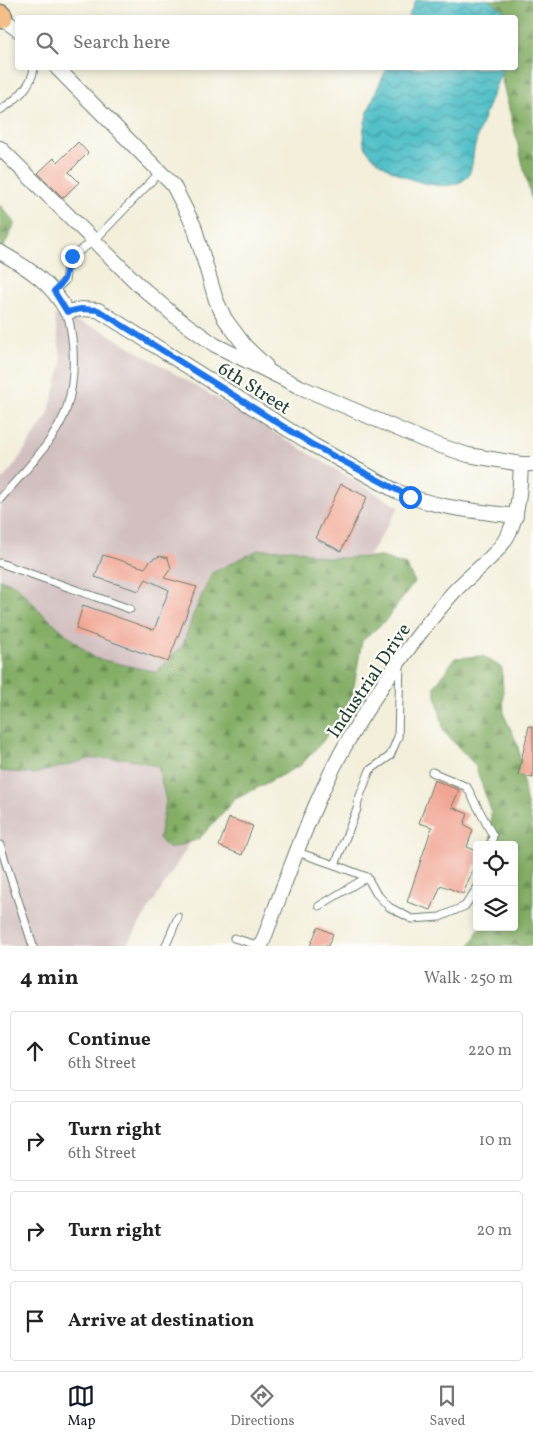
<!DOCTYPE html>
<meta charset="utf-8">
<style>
:root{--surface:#fff;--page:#f2f2f2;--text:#222;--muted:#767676;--line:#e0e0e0;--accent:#111827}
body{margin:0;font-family:Vollkorn,serif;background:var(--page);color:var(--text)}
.controls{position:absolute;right:15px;bottom:15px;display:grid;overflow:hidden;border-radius:5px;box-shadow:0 2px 8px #0003}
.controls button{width:45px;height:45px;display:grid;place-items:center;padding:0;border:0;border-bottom:1px solid var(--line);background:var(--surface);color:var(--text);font:25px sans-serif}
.stop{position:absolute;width:15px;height:15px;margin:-11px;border:4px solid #1a73e8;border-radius:50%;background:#fff}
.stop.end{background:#1a73e8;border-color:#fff;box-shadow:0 1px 5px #0008}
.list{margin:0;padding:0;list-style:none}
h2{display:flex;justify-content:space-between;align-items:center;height:65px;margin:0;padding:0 20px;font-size:21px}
h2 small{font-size:16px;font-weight:400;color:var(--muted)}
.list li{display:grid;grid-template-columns:32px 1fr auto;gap:15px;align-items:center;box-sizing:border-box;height:80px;margin:0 10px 10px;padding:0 10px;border:1px solid var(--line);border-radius:5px}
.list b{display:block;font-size:19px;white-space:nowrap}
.list p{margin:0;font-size:16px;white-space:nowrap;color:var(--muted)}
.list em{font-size:16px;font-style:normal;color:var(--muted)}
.icon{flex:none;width:28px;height:28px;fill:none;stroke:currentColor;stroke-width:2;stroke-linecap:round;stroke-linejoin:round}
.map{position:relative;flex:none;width:533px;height:946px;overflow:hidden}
.search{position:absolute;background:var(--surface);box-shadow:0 2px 8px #0003;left:15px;right:15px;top:15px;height:55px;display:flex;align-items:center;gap:12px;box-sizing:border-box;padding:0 18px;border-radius:5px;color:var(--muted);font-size:19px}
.sheet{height:425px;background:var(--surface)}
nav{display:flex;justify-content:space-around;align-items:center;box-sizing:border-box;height:70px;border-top:1px solid var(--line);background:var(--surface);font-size:14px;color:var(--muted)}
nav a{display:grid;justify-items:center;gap:2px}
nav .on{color:var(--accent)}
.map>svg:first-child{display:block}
.industrial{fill:#d2bfc0}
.forest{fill:url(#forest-firs);stroke:#52764d}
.water{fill:url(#water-waves);stroke:#387e7e}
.building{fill:#f1a391}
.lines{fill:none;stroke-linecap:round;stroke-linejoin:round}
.lane-casing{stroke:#697b6e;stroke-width:9}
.street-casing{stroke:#697b6e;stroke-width:16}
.primary-casing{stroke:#697b6e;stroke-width:25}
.lane{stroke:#fff;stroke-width:7}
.street{stroke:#fff;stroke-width:14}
.primary{stroke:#f6be87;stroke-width:22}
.route{stroke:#1a73e8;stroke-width:6}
.labels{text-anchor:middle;stroke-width:4.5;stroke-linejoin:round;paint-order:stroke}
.street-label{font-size:19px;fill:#1f3d34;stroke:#fdfcf7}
</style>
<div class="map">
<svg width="533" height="946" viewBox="0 0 533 946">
<defs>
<pattern id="forest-firs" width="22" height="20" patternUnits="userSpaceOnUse" patternTransform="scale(1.25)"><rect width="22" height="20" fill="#84ae66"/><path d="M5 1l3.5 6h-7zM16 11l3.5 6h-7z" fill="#6b8f55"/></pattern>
<pattern id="water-waves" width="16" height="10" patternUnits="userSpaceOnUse" patternTransform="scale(1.25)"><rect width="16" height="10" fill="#52c0c8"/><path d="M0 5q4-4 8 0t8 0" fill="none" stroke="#439da3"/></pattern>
</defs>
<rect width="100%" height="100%" fill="#fdfcf7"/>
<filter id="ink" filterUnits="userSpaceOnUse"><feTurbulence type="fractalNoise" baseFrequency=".02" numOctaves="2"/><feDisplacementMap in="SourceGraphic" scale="10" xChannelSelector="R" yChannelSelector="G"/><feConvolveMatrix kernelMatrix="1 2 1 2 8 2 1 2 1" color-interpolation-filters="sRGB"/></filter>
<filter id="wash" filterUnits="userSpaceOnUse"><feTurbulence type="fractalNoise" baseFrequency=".0096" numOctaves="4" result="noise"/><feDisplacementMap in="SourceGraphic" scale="20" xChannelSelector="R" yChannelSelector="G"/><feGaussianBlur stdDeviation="1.12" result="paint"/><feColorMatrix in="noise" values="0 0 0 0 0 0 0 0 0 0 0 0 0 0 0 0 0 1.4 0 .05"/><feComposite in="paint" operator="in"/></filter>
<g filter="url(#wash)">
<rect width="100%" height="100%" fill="#f3efdb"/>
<polygon class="industrial" points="54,315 100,329 399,507 126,946 0,946 0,482 13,467 48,415 62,363"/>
<g class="forest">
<polygon points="484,0 533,0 533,206 499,68 516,68 516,18 488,17"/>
<polygon points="0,205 15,223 0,255"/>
<polygon points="294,549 326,558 382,557 406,565 415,582 386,620 362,641 352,697 323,741 301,765 234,800 199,839 169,849 159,838 166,801 158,766 125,758 90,759 34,774 0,771 0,579 16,585 44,615 94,658 156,672 183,645 193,615 212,573 258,550"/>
<polygon points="483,656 502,668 504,715 518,745 526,800 533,828 533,946 470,946 480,927 514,927 514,845 491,845 491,811 475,765 444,732 434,687 455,658"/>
</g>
<g class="water">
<polygon points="416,0 488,0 504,10 508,17 408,17"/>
<path d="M387,68H503C493,94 480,123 474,150C472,160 473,172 465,179C445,199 371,170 364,143C359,124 379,85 387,68Z"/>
</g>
<g id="blocks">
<g class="building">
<polygon points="78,142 88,153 69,172 79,182 63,198 38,173 54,158 58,162"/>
<polygon points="341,484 367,497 341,551 315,538"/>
<polygon points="103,555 145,568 151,560 160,556 168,558 171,568 164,578 197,587 168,662 76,629 83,605 154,630 169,590 146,579 139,591 95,577"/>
<polygon points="529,726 533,727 533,778 518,775"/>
<polygon points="434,780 459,790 452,807 468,814 464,824 473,830 467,847 477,851 477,865 475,864 463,894 441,885 431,910 407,902 432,827 419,823"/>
<polygon points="229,818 253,826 242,855 219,846"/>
<polygon points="318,927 333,934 328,946 310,946"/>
</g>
</g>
</g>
<g filter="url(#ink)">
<use href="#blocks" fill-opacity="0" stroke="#697b6e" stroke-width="1"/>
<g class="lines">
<defs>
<g id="lane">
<path d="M0,110C15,101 32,86 34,68"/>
<polyline points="54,291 65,281 67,266 72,256 94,241 161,171"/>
<path d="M0,499C21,475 58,438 67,407C76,377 75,342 67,312"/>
<polyline points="0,563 130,609"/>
<polyline points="432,772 467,787 493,836 491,845"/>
<polyline points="0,845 33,946"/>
<polyline points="297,852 335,865 357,809 358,801 370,770 390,756 398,737 400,663"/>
<polyline points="335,865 367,877 376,893 389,907 412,919 440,917 465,906 477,888"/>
<polyline points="319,906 367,877"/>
<polyline points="234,938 260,946"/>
<polyline points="166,945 178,917"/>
</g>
<g id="street">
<polyline points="0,17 18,30"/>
<polyline points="57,68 173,185 194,226 216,300 225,319 245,346 266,366"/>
<polyline points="0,148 140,286 176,317 215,345 298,386 426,441 468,455 521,464"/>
<path d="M0,252C28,268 52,283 67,312L81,309L98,310L313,445L396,491C434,508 475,511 516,516"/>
<path d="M261,946C288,876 312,802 350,737C379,688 414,638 451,595C469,574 498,557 510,531C519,510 520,487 521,464H533"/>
</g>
<polyline id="primary" points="0,16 1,17"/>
</defs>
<use href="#lane" class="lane-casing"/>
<use href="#street" class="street-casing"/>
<use href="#primary" class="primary-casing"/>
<use href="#lane" class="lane"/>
<use href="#street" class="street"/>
<use href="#primary" class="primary"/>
</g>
</g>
<g class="lines" filter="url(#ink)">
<path class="route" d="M72,256C61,271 73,274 54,291L67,312L81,309L98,310L313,445L410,497"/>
</g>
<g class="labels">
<g class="street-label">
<text transform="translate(255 387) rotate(32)" y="7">6th Street</text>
<text transform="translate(368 680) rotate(-56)" y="7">Industrial Drive</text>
</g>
</g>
</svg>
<div class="controls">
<button><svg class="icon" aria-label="locate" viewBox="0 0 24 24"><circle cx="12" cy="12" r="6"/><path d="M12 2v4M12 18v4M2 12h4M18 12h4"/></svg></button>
<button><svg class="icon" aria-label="layers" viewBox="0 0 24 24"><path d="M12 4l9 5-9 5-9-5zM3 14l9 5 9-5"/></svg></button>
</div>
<div class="stop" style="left:410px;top:497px"></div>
<div class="stop end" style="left:72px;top:256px"></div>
<div class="search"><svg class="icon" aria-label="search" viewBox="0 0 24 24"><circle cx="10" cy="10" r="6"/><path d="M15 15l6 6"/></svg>Search here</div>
</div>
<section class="sheet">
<h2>4 min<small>Walk · 250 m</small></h2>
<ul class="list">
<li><svg class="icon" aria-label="ahead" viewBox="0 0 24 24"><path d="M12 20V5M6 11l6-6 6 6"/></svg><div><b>Continue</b><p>6th Street</p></div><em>220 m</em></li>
<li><svg class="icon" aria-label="right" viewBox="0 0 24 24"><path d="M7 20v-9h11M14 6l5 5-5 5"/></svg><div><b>Turn right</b><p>6th Street</p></div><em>10 m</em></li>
<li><svg class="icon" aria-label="right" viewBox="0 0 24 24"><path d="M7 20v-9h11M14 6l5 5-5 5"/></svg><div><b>Turn right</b></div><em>20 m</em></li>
<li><svg class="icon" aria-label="arrive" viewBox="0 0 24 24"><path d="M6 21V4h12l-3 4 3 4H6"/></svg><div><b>Arrive at destination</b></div></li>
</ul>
</section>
<nav>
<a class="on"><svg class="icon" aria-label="map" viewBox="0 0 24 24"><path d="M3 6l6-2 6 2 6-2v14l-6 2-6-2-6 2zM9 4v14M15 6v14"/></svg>Map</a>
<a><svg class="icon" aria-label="directions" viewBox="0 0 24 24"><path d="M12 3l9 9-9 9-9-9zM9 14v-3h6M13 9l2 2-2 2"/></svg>Directions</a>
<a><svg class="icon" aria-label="saved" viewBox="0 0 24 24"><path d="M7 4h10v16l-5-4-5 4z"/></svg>Saved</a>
</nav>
